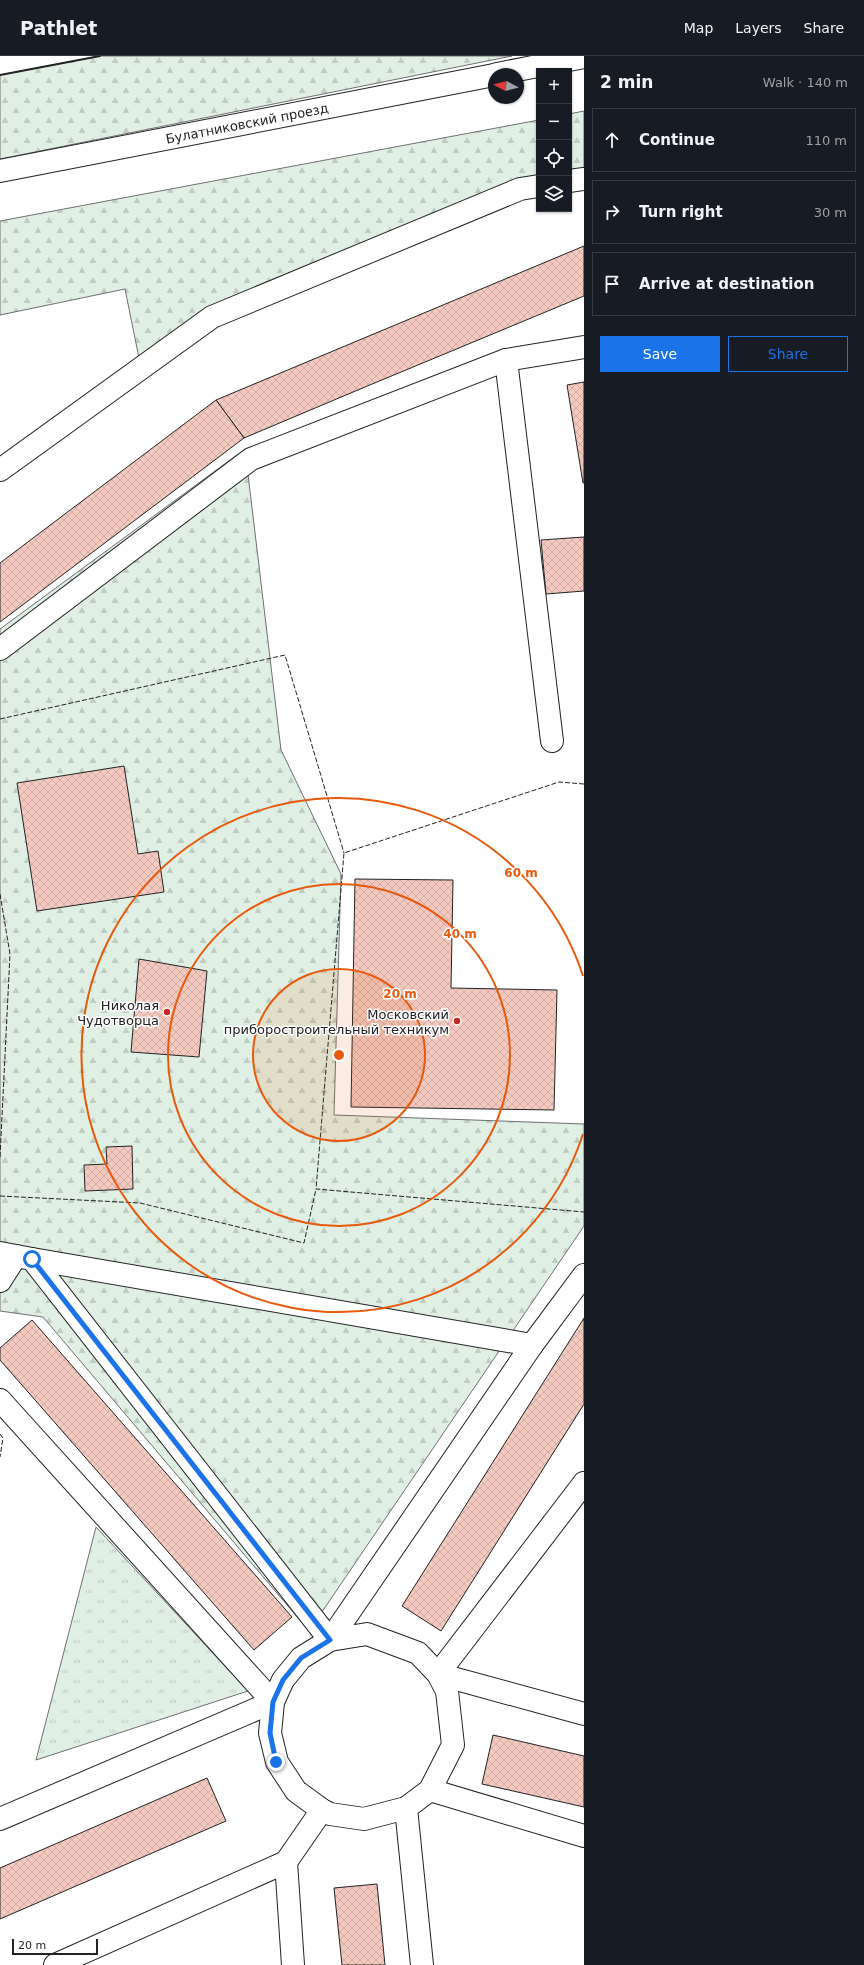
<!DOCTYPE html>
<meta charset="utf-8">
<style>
:root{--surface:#171b24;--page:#242831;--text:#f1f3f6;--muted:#9ea1a6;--line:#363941;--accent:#1a73e8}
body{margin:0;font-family:"DejaVu Sans",sans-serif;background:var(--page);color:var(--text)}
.controls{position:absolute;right:12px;top:12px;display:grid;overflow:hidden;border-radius:0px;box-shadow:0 1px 3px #0004}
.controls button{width:36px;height:36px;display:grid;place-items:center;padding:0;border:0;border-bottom:1px solid var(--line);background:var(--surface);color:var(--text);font:20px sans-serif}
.compass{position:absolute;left:488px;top:12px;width:36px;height:36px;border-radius:50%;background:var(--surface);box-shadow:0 1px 3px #0004;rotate:277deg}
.scale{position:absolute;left:12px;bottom:10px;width:86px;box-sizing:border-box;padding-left:4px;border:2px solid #222;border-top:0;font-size:11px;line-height:14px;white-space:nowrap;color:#222;-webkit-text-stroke:3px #fff;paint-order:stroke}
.stop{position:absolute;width:12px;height:12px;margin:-9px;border:3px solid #1a73e8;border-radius:50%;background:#fff}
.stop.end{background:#1a73e8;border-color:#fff;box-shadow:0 1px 4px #0008}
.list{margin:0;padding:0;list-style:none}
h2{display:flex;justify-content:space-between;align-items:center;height:52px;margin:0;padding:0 16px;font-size:17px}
h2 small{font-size:13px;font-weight:400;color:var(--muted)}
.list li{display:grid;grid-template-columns:26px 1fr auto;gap:12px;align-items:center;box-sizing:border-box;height:64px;margin:0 8px 8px;padding:0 8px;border:1px solid var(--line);border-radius:0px}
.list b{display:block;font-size:15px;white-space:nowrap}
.list em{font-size:13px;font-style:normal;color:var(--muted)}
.actions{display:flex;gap:8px;padding:12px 16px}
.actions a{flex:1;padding:9px 0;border:1px solid var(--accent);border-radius:0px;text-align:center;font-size:14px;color:var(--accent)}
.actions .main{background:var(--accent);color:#fff}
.icon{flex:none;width:22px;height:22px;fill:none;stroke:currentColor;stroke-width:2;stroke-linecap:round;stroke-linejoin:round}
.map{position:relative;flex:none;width:584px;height:1909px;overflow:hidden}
header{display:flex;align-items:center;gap:24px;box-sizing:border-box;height:56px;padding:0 20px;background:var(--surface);border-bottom:1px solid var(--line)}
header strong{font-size:19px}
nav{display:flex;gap:22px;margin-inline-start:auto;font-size:14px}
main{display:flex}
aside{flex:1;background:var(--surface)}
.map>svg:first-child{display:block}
.grass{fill:url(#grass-tufts);stroke:#6f6f6f}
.forest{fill:url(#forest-firs);stroke:#6f6f6f}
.building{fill:url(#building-cross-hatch);stroke:#222}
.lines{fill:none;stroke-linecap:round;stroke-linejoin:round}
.minor-casing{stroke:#222;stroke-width:24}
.minor{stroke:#fff;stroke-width:22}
.fence{stroke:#222;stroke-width:1;stroke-dasharray:5 2;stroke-linecap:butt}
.wall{stroke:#222;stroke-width:2}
.route{stroke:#1a73e8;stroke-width:5}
.ring{fill:none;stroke:#e8590c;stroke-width:2}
.poi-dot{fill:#c62828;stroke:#fff;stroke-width:1.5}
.labels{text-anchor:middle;stroke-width:3;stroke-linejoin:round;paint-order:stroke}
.street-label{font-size:13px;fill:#222;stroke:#fff}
.poi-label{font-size:13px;fill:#222;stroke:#fff;text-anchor:end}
.centre{fill:#e8590c;stroke:#fff;stroke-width:2}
.ring-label{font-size:12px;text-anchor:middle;font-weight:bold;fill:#e8590c;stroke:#fff;stroke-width:3;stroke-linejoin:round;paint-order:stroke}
</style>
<header>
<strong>Pathlet</strong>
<nav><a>Map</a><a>Layers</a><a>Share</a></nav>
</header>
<main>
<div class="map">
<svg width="584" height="1909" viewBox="0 0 584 1909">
<defs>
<pattern id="grass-tufts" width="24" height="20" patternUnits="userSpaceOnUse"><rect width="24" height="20" fill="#e0efe3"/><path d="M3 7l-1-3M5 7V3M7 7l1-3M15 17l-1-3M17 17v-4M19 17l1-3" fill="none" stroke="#c0cdc2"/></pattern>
<pattern id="forest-firs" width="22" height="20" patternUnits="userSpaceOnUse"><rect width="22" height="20" fill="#e0efe3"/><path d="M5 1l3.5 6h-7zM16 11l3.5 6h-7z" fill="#c0cdc2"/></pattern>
<pattern id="building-cross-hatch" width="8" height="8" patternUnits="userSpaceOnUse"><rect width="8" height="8" fill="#f3c9c0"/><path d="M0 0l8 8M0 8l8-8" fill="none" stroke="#d0aca5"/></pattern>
</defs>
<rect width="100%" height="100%" fill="#fff"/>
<polygon class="grass" points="96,1471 248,1635 36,1704"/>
<g class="forest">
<polygon points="100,0 512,0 0,103 0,19"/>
<polygon points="584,55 584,117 569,119 569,58"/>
<polygon points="539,64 539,124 517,127 140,307 125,233 0,259 0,165"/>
<polygon points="245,393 281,694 341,818 334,1059 584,1068 584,1170 309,1575 43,1261 0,1255 0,573"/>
</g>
<g class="building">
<polygon points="584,190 584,240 365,331 244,382 216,344"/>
<polygon points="584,326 584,427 583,427 567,329"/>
<polygon points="216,344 244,382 0,566 0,507"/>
<polygon points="584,481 584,535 546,538 541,484"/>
<polygon points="124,710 138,798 158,795 164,836 37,855 17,727"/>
<polygon points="355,823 453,824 451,932 557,934 554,1054 351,1051"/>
<polygon points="139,903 207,915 199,1001 131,996"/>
<polygon points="132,1090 133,1133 85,1135 84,1109 107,1108 106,1091"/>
<polygon points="584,1262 584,1348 441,1575 402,1550"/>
<polygon points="32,1264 292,1561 254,1594 0,1304 0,1292"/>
<polygon points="493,1679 584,1700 584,1751 482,1728"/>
<polygon points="207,1722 226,1765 0,1863 0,1812"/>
<polygon points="377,1828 385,1909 342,1909 334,1832"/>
</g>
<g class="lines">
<defs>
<g id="minor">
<polyline points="497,18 584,1"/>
<polyline points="0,115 494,19"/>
<polyline points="569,125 584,123"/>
<polyline points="506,304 552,685"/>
<polyline points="0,414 212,261 520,133 539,130"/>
<polyline points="0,593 251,403 506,304 584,291"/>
<polyline points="0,1197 32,1203 330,1584"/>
<polyline points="32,1203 532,1289 584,1219"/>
<polyline points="0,1225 16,1200"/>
<polyline points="0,1344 273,1646 0,1763"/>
<polyline points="584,1427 438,1618 584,1658"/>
<polyline points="330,1584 367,1578 418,1597 438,1618 447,1635 453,1689 430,1734 406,1752 364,1763 330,1758 322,1754 296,1735 277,1706 270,1677 273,1646 283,1624 301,1602 330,1584 532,1289"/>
<polyline points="430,1734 584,1780"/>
<polyline points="406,1752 422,1909"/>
<polyline points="286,1806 293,1909"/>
<polyline points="55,1909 286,1806 322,1754"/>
</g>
</defs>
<use href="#minor" class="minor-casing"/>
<use href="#minor" class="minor"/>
<g class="fence">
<polyline points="0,663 285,599 344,797"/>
<polyline points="584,728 559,726 344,797 316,1133 584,1156"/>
<polyline points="0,838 10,898 0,1101"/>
<polyline points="0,1140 140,1147 304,1187 316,1133"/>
<polyline points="0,1378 3,1382 0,1401"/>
</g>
<polyline class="wall" points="0,19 100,0"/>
</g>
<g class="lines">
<polyline class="route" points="32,1203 330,1584 301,1602 283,1624 273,1646 270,1677 276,1706"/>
</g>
<circle cx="339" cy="999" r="86" fill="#e8590c" fill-opacity=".12"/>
<g class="ring">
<circle cx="339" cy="999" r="86"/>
<circle cx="339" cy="999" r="171"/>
<path d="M583 1078A257 257 0 1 1 583 920"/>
</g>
<g class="poi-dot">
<circle cx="167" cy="956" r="4"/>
<circle cx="457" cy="965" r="4"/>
</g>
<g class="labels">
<g class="street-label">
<text transform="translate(247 67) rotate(-11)" y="5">Булатниковский проезд</text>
</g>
<g class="poi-label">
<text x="159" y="954">Николая<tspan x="159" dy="15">Чудотворца</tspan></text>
<text x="449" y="963">Московский<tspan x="449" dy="15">приборостроительный техникум</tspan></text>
</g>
</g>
<circle cx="339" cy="999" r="6" class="centre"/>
<g class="ring-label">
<text x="521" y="821">60 m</text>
<text x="460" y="882">40 m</text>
<text x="400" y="942">20 m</text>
</g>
</svg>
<div class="controls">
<button>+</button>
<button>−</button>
<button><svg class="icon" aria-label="locate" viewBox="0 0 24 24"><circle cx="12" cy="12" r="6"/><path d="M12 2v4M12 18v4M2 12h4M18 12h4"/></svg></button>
<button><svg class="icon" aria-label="layers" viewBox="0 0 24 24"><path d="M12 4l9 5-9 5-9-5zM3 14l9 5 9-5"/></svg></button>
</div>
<svg class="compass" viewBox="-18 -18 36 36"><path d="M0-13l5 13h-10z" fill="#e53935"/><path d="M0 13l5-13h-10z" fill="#9ea1a6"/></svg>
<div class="scale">20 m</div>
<div class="stop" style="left:32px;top:1203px"></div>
<div class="stop end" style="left:276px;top:1706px"></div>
</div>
<aside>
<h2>2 min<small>Walk · 140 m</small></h2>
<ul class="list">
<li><svg class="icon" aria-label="ahead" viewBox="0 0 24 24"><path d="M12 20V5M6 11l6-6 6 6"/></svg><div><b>Continue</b></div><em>110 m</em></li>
<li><svg class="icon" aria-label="right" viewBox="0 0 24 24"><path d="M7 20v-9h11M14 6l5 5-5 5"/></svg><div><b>Turn right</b></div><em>30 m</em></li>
<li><svg class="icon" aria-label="arrive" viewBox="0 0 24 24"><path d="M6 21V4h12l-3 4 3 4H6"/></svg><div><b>Arrive at destination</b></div></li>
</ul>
<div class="actions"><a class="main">Save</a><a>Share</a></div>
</aside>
</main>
